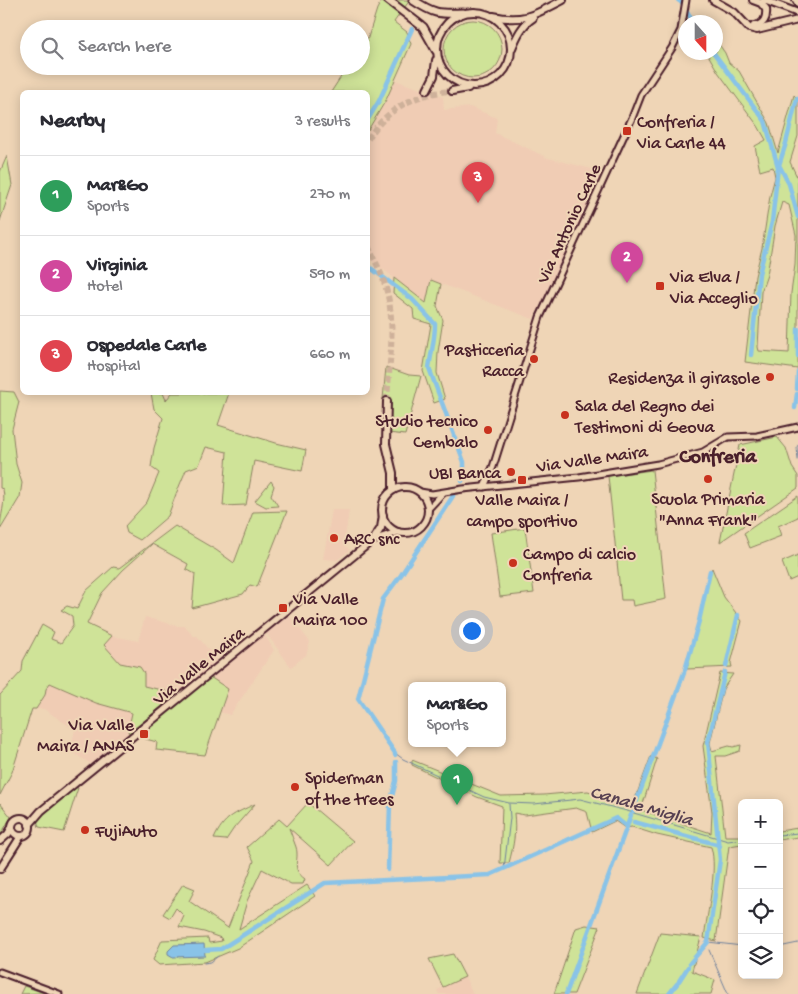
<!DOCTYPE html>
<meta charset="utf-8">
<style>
:root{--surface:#fff;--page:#f7f7f7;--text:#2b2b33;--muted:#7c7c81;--line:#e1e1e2;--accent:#c8321e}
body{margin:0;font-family:"Gochi Hand",sans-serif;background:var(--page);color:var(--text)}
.controls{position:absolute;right:15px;bottom:15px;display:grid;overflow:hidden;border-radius:8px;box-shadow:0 2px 12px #0003}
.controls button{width:45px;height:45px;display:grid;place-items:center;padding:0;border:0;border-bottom:1px solid var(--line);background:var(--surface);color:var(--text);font:25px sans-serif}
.compass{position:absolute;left:678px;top:15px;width:45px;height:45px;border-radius:50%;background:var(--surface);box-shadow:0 2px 12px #0003;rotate:159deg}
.you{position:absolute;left:471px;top:630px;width:18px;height:18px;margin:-12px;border:4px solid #fff;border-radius:50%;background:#1a73e8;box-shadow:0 0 0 8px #1a73e833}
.badge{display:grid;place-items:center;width:32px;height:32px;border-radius:50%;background:var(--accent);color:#fff;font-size:16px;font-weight:700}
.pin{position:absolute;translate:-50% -41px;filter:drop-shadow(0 1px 2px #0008)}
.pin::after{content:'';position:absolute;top:26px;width:18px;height:15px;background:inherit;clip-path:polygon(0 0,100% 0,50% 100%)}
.popup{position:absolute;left:408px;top:682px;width:98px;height:65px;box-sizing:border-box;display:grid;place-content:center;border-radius:8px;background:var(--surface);filter:drop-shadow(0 1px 4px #0005);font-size:16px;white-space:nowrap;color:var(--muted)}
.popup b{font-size:19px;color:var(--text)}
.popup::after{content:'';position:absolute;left:50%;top:100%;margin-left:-10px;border:10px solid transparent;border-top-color:var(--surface)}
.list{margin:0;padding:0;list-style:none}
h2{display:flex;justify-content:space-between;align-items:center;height:65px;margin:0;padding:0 20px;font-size:21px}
h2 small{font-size:16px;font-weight:400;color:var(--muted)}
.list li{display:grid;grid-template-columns:32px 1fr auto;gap:15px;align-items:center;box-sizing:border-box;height:80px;padding:0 20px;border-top:1px solid var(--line)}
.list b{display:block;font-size:19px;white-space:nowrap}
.list p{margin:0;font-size:16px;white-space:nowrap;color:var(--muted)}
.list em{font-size:16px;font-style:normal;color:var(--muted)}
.icon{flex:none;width:28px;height:28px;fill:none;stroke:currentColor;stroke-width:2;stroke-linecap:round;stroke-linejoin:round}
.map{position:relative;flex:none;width:798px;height:994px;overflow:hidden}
.search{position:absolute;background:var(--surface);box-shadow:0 2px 12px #0003;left:20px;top:20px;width:350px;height:55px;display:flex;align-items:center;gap:12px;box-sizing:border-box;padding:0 18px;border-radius:28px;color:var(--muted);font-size:19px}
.panel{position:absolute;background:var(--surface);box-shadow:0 2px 12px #0003;left:20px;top:90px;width:350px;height:305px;border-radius:8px}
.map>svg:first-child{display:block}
.built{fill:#f0ccb4}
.green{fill:#cfe398;stroke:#8c8162;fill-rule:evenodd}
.water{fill:#89c3e8;stroke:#70819c}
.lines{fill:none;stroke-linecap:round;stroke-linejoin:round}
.stream{stroke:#70819c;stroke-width:1}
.canal{stroke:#89c3e8;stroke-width:4.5}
.major-tunnel{stroke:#ceb19a;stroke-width:6;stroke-dasharray:6 3;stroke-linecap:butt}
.minor-casing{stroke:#4a1f2b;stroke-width:9}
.major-casing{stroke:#4a1f2b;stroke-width:10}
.highway-casing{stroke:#4a1f2b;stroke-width:11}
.minor{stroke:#efd5b6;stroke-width:5}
.major{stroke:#efd5b6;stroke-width:6}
.highway{stroke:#efd5b6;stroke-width:7}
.poi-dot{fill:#c8321e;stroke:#efd5b6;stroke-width:2}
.labels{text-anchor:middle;stroke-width:4;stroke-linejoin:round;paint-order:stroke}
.poi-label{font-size:18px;fill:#4a1f2b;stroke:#efd5b6;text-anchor:start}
.street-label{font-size:18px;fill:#4a1f2b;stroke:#efd5b6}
.water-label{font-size:19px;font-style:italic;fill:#574051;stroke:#efd5b6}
.quarter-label{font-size:20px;font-weight:bold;fill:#4a1f2b;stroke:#efd5b6}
</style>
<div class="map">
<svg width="798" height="994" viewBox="0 0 798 994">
<rect width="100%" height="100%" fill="#efd5b6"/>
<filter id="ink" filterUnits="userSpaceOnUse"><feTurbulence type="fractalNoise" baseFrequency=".02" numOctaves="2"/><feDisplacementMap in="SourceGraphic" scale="10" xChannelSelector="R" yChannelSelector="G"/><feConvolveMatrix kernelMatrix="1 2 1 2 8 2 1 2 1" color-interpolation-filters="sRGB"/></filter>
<g filter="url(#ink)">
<g class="built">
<polygon points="395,80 443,97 444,110 470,107 497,118 495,133 548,158 604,172 560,267 533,319 431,280 427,303 368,258 368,130 386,100"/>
<polygon points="332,510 349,510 344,545 350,550 337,560 323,559"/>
<polygon points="289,615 310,642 306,655 291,667 266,633"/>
<polygon points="145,617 178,626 185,626 193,636 197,636 216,658 215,664 172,698 165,691 144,686 144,673 120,663 104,645 112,636 138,641"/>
<polygon points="265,635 274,650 230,715 220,712 228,689 210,677"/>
<polygon points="50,683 96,703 132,713 128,731 129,733 91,764 70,751 75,730 44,709 36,709 45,695 46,689"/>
<polygon points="465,977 473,994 439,994 437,990"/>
</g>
<g class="green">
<polygon points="382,0 410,0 394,22 407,32 411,44 386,100 368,130 368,92 331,92 348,66 361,66 361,50 365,47 377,9"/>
<circle cx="473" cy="49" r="29"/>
<path d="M716,40L725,53L729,63L739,71L769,123L778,153L794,95L798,99V136L790,162L798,179V369L745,362L755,276L762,248L770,196L775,177L773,167L760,171L755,146L766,140L758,126L718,72L707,53L716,52ZM782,202L789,205L796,235L795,265L791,293L789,353L759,351L758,347L761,292L767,275L775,226Z"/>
<polygon points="7,156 12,185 0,221 0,172"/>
<polygon points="394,278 426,303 431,280 441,284 437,306 443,320 438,352 437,373 445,399 434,403 423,371 431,324 414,319 413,309 393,293"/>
<polygon points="386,367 409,375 421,376 405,435 389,433 391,400 383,399"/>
<path d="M0,391L14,392L19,402L12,429L16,464L22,483L20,497L0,530C0,515 6,504 3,489L0,488Z"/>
<polygon points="151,393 163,393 166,400 172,393 229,393 218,425 276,443 306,450 302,471 254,461 246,505 223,506 227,452 206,447 199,465 186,470 176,494 168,516 140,540 127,533 125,526 147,502 159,473 151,467 154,448 163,418 154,409"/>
<polygon points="777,437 786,448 792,467 798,476 798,488 720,542 740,445"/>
<polygon points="652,470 666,599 633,606 632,600 621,600 608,476"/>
<polygon points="271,481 274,486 271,495 278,506 266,507 255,501"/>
<polygon points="798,496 798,517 778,526 781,536 750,548 744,533"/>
<polygon points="287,511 257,587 250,585 243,594 192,608 195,574 186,569 188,564 152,544 123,570 102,593 87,624 112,636 104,645 120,663 140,667 144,673 144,686 166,691 172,698 129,733 128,731 132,713 96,703 50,683 46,689 45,695 36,709 32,709 12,772 0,795 0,695 22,671 23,661 42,625 54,632 51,639 61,643 73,626 72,616 61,610 67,606 77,609 86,591 113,567 119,568 175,526 216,550 234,563 253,512"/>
<polygon points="525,528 534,593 500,597 491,533"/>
<polygon points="798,555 798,577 789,581 782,562"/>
<polygon points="712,568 724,597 742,621 731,663 732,667 687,669"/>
<path d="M720,673L733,674L723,689L710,743L712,751L729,746L733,747L741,745L740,751L725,756H716L725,836H742V844L729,846L716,941L704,938C707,914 718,869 711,847L657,835L632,827L625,828L615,821L592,832L587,812L576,808L525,815L514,813C516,832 514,844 509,863H500L502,806L477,797L412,765V760L501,796L544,795L588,791L632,807L651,756L657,759L641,810L711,833L712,812L703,746Z"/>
<polygon points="210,677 228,689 205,755 156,750 157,742 138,737"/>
<polygon points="76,787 78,788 64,832 39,827 37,820"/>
<polygon points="0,803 11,817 0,836"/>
<path d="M308,803L353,841L331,865L289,828C291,834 294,841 296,847C300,861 290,868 305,879L303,884H291L262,869L247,901L239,929L307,885L315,896L238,948L205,962L159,965L153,960L162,940L208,938L209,943L222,941L221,938L204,932L179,927L184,916L176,908L170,918L163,914L183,884L195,889L189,901L228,928L254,861L247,847L279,819L287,826Z"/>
<path d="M255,804L234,828L226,840L214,839C224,817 234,814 255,804Z"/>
<polygon points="798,828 798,837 779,840 779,831"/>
<polygon points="586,925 600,927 574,994 554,994 576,928"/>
<polygon points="660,933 701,937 692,971 715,980 711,994 637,994"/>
<polygon points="453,954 465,977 443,987 429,959"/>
<polygon points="24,986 44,993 20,994"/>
</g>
<polygon class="water" points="204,944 205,956 173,957 168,954 168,951 174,945"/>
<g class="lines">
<g class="stream">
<polyline points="798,445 797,447 798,460"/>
<polyline points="395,753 403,759 484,797 509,803 534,804 580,799 627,811 728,841 742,839"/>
<polyline points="779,835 798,833"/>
<polyline points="504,869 510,818 509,804"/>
<polyline points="708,942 742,946"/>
<polyline points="779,947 798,943"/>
<polyline points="709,950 728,994"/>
<polyline points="204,963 211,962 218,956"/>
</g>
<g class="canal">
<polyline points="678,0 682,3"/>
<polyline points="687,11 693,22"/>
<polyline points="713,52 765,121 778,167 772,222 759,274 751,355"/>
<polyline points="797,98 786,143 779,165 789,184 798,217"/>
<polyline points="368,119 379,101 412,29"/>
<path d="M368,266L412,299L435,324C435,339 431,353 429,368L464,462V474L462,481"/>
<polyline points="798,329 798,356"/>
<polyline points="797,389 798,372"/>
<polyline points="795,408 797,394"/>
<polyline points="726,666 738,615"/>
<polyline points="685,670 699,621 710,571"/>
<polyline points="395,755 395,753 358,699 383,599 401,575 453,496"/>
<polyline points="633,811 684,673"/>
<polyline points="634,822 716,844 720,846"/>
<polyline points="388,870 390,804 396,781 396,762"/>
<polyline points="205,950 221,949 325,883 490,875 616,818 627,827"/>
<polyline points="690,963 708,942 720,860 708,742 725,672"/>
<polyline points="679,981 688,967"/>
<polyline points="566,994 631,815"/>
<polyline points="669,994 677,984"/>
</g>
<g class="major-tunnel">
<path d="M368,139C387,108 416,93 452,91"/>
<path d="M368,246C374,259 381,271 385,285C397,322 389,363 387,401"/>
</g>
<defs>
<g id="minor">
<polyline points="484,487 493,467 540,317 632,118 641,95 672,48 681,30 686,0"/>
<polyline points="420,492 432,494 463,489 579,477 658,464 703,452 728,437 757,436 798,427"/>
<polyline points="428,509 443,493"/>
<polyline points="0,972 59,994"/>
</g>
<g id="major">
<polyline points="713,0 734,12 749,28 757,30 798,20"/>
<path d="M753,0L761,3L766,9C767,18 764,25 754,26"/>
<polyline points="764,0 798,13"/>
<polyline points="796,0 798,3"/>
<circle cx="474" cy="49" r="37"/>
<path d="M493,16C524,23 536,14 563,0"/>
<path d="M512,48C517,36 522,25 533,18"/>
<polyline points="427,90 434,76 436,60"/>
<polyline points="452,91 468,88"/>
<polyline points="387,401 386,444 393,473 393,490"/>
<circle cx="405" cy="510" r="23"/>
<polyline points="374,540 398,532"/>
<circle cx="21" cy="827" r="9"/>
<polyline points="29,825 41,811 373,540 381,528 383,515"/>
<polyline points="0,841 8,834 12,827"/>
<polyline points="0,869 21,836"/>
</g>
<g id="highway">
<polyline points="388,0 423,27 436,50"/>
<path d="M413,0C434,14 438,14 463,13"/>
</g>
</defs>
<use href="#minor" class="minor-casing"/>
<use href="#major" class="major-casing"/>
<use href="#highway" class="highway-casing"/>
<use href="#minor" class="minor"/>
<use href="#major" class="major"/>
<use href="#highway" class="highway"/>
</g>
</g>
<g class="poi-dot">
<rect x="622" y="126" width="10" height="10" rx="2.5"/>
<rect x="655" y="281" width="10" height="10" rx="2.5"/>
<circle cx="534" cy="359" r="5"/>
<circle cx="770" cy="377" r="5"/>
<circle cx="565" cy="415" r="5"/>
<circle cx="488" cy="430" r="5"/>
<circle cx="511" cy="472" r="5"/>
<circle cx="708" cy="479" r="5"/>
<rect x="517" y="475" width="10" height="10" rx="2.5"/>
<circle cx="334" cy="538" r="5"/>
<circle cx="513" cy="563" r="5"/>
<rect x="278" y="603" width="10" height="10" rx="2.5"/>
<rect x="139" y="729" width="10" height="10" rx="2.5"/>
<circle cx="295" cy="787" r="5"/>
<circle cx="85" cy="830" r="5"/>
</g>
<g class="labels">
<g class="poi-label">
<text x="637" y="127">Confreria /<tspan x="637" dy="21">Via Carle 44</tspan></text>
<text x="670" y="282">Via Elva /<tspan x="670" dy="21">Via Acceglio</tspan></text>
<text x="524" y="355" text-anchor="end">Pasticceria<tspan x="524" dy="21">Racca</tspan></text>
<text x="760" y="383" text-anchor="end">Residenza il girasole</text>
<text x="575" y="411">Sala del Regno dei<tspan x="575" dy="21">Testimoni di Geova</tspan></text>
<text x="478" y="426" text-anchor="end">Studio tecnico<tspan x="478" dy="21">Cembalo</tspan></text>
<text x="501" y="478" text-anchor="end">UBI Banca</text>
<text x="708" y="504" text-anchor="middle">Scuola Primaria<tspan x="708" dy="21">"Anna Frank"</tspan></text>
<text x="522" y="505" text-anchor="middle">Valle Maira /<tspan x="522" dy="21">campo sportivo</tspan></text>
<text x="344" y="544">ARC snc</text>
<text x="523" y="559">Campo di calcio<tspan x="523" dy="21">Confreria</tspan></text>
<text x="293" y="604">Via Valle<tspan x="293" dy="21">Maira 100</tspan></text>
<text x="134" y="730" text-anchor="end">Via Valle<tspan x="134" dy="21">Maira / ANAS</tspan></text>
<text x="305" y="783">Spiderman<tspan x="305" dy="21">of the trees</tspan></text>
<text x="95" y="836">FujiAuto</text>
</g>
<g class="street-label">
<text transform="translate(568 223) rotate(-65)" y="6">Via Antonio Carle</text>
<text transform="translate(592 458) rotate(-8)" y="6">Via Valle Maira</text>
<text transform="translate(198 665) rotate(-39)" y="6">Via Valle Maira</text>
</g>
<g class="water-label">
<text transform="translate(642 804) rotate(16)" y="7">Canale Miglia</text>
</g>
<g class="quarter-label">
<text x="718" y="462">Confreria</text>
</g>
</g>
</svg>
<div class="controls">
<button>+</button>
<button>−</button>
<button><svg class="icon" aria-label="locate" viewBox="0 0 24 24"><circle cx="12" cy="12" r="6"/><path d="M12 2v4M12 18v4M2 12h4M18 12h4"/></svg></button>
<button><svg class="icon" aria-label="layers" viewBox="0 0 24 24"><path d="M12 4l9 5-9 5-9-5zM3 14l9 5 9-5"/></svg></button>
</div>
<svg class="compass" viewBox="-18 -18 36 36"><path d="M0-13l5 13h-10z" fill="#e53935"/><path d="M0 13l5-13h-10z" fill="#7c7c81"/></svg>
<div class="you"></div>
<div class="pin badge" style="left:457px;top:805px;background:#2e9e5b">1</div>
<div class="popup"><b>Mar&amp;Go</b>Sports</div>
<div class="pin badge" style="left:627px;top:283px;background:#d1479c">2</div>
<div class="pin badge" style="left:478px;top:203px;background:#e0444e">3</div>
<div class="search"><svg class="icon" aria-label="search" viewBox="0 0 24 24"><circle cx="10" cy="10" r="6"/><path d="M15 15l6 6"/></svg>Search here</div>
<section class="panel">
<h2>Nearby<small>3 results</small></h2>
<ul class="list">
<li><span class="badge" style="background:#2e9e5b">1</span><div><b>Mar&amp;Go</b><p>Sports</p></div><em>270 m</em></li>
<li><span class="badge" style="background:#d1479c">2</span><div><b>Virginia</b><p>Hotel</p></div><em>590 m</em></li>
<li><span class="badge" style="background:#e0444e">3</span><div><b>Ospedale Carle</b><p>Hospital</p></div><em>660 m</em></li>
</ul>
</section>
</div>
